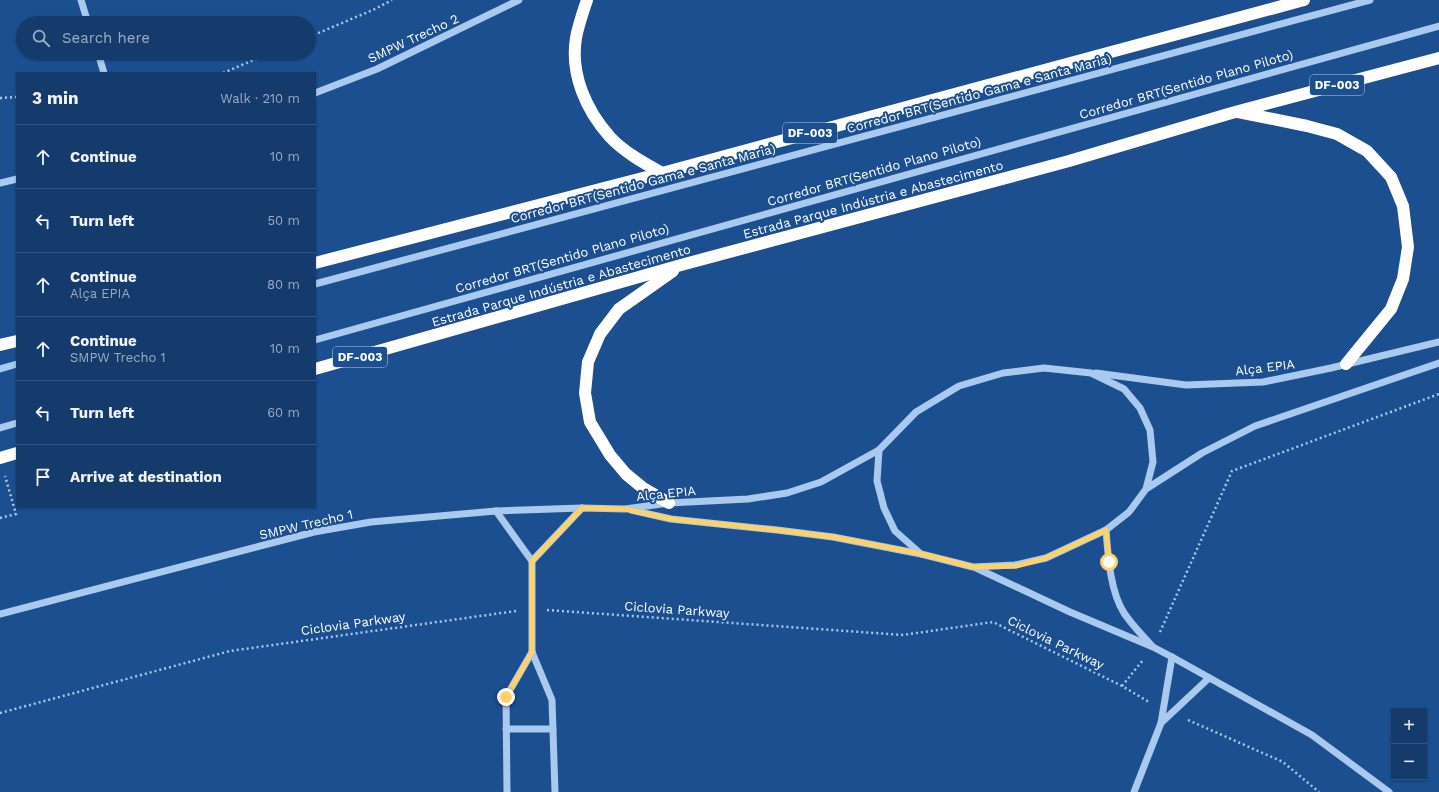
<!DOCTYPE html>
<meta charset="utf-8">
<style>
:root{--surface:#143b6b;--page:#1d4271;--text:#f1f3f6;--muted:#9dadc1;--line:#33557e}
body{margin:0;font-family:"Work Sans",sans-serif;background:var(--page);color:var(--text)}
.controls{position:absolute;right:12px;bottom:12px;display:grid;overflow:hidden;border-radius:0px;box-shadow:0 1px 3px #0004}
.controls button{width:36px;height:36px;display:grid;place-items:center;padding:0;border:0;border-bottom:1px solid var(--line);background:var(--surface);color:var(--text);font:20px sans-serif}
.stop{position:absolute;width:12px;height:12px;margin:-9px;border:3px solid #ffd166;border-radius:50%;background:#fff}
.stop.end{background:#ffd166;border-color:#fff;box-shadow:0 1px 4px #0008}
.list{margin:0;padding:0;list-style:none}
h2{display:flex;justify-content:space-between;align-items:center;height:52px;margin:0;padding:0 16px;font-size:17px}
h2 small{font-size:13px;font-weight:400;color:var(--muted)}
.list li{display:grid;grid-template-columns:26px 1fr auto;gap:12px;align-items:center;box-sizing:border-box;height:64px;padding:0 16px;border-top:1px solid var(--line)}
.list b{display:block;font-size:15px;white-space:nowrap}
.list p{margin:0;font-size:13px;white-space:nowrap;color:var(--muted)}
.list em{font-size:13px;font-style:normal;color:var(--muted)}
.icon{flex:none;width:22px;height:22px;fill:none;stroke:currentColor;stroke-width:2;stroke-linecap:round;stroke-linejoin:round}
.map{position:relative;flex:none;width:1439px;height:792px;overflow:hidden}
.search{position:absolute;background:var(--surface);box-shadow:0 1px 3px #0004;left:16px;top:16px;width:300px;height:44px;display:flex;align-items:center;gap:10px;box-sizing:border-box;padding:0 14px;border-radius:22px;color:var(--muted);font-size:15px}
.panel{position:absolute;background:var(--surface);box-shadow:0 1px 3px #0004;left:16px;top:72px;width:300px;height:436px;border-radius:0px}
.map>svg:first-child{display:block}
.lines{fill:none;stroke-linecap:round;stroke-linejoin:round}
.path{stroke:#a9c9ee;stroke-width:2.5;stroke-dasharray:2 3;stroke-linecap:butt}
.minor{stroke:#a9c9ee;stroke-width:7}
.highway{stroke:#fff;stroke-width:12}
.route{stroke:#ffd166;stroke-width:5}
.labels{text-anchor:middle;stroke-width:4;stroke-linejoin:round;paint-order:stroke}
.shield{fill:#1b4f8f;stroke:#bbcadd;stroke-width:1}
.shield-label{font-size:12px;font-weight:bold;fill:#fff}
.street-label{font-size:13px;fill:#fff;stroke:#1b4f8f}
</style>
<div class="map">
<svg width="1439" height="792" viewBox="0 0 1439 792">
<rect width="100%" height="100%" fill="#1b4f8f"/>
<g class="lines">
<g class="path">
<polyline points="309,37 375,9 392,0"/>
<polyline points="223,73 270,53"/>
<polyline points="0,98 17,97"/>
<polyline points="0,518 16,514 5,476"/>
<polyline points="547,610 903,635 993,622 1122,686 1149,702"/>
<polyline points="1160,632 1232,471 1439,394"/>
<polyline points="1122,686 1143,660"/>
<polyline points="0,713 230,651 516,611"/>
<polyline points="1188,720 1283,762 1319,792"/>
</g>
<g class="minor">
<polyline points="81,0 88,23"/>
<polyline points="98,53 104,73"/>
<polyline points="315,93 377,69 519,0"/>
<polyline points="0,183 17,179"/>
<polyline points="315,284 1370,0"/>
<polyline points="315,340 1439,26"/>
<polyline points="0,369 17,364"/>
<polyline points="1096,373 1186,385 1263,382 1331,368 1439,342"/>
<polyline points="0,428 17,423"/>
<polyline points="1146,489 1153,462 1150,430 1140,408 1124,389 1091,373 1044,368 1003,373 959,386 916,412 879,450 877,481 884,508 895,531 921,554 973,567 1015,565 1046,558 1106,530 1129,512 1146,489 1202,453 1255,426 1439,363"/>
<polyline points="631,510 671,519 777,530 833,537 921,554"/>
<polyline points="496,511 532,561 532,652 552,700 555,792"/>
<path d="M1106,530C1108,555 1110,591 1124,613C1132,625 1142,635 1152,646"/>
<polyline points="532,561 582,508"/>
<polyline points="976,568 1070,612 1153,647 1172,657 1312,735 1389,792"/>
<polyline points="0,614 314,532 371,522 496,511 582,508 625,509 669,503 748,499 787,493 821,482 879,450"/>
<polyline points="1161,723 1209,678"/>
<polyline points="506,729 553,729"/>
<polyline points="507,792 506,697 532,652"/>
<polyline points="1134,792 1161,723 1172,657"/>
</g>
<g class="highway">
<path d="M587,0C583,12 578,26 576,38C570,74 586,110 610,137C624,152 644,163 662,173"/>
<polyline points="1238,112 1307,126 1337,134 1367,151 1391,177 1403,206 1408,247 1403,279 1391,309 1346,364"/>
<polyline points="315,263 662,173 1304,0"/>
<polyline points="0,345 17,341"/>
<polyline points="315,369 681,265 1069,161 1235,112 1439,58"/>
<polyline points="0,458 17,453"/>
<polyline points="669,503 643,488 626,474 610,455 590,422 585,393 588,362 600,334 619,309 673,271"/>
</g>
</g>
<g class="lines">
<polyline class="route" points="506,697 532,652 532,561 582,508 625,509 671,519 777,530 833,537 922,554 973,567 1016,566 1046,558 1106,530 1109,562"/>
</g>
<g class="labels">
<g class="shield">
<rect x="1310" y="75" width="54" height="20" rx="3"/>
<rect x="783" y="123" width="54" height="20" rx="3"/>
<rect x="333" y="347" width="54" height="20" rx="3"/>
</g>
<g class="shield-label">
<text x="1337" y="89">DF-003</text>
<text x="810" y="137">DF-003</text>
<text x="360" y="361">DF-003</text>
</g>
<g class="street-label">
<text transform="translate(413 38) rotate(-25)" y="5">SMPW Trecho 2</text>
<text transform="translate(1186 84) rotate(-16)" y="5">Corredor BRT(Sentido Plano Piloto)</text>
<text transform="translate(979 93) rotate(-15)" y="5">Corredor BRT(Sentido Gama e Santa Maria)</text>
<text transform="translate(874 171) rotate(-16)" y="5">Corredor BRT(Sentido Plano Piloto)</text>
<text transform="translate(643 183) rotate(-15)" y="5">Corredor BRT(Sentido Gama e Santa Maria)</text>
<text transform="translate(873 199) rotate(-15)" y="5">Estrada Parque Indústria e Abastecimento</text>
<text transform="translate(562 258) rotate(-16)" y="5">Corredor BRT(Sentido Plano Piloto)</text>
<text transform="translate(561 285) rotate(-16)" y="5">Estrada Parque Indústria e Abastecimento</text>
<text transform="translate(1265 367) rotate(-7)" y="5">Alça EPIA</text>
<text transform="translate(666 493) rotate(-6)" y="5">Alça EPIA</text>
<text transform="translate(306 524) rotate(-13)" y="5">SMPW Trecho 1</text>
<text transform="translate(677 609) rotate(4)" y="5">Ciclovia Parkway</text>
<text transform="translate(353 623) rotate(-8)" y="5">Ciclovia Parkway</text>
<text transform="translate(1056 642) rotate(26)" y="5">Ciclovia Parkway</text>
</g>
</g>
</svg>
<div class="controls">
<button>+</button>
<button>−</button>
</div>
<div class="stop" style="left:1109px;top:562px"></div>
<div class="stop end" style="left:506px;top:697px"></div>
<div class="search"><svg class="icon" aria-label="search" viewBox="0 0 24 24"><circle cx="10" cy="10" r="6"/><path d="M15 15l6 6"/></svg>Search here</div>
<section class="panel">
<h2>3 min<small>Walk · 210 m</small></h2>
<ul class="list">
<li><svg class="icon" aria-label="ahead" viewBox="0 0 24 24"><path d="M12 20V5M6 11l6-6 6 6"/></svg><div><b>Continue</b></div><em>10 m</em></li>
<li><svg class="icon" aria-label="left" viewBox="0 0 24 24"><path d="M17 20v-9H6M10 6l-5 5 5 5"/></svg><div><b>Turn left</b></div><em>50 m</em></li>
<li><svg class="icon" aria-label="ahead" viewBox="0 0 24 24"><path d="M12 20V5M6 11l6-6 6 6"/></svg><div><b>Continue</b><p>Alça EPIA</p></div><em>80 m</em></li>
<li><svg class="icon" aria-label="ahead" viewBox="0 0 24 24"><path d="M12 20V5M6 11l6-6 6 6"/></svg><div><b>Continue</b><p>SMPW Trecho 1</p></div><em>10 m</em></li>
<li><svg class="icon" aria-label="left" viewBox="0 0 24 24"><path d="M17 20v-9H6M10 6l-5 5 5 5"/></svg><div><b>Turn left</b></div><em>60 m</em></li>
<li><svg class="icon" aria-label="arrive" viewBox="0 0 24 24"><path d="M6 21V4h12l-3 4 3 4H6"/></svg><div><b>Arrive at destination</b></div></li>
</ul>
</section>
</div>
